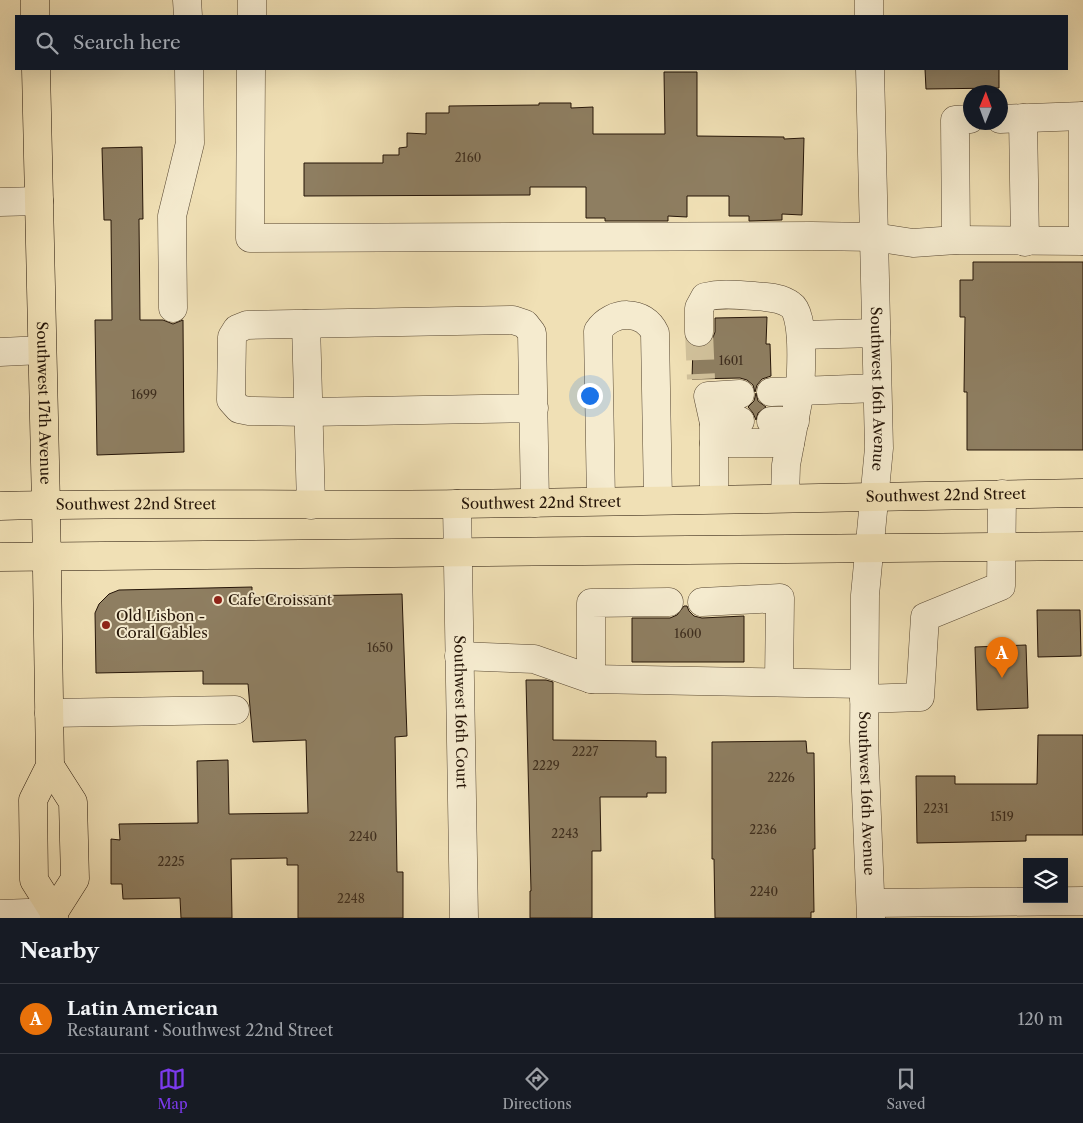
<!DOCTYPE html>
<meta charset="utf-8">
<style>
:root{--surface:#171b24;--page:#242831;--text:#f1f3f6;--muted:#9ea1a6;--line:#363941;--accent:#7c3aed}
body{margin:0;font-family:"Libre Caslon Text",serif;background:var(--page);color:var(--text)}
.controls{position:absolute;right:15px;bottom:15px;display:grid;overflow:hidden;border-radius:0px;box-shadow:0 5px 20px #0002}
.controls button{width:45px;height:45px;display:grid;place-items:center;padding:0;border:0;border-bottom:1px solid var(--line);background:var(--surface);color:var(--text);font:25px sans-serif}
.compass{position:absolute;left:963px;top:85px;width:45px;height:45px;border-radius:50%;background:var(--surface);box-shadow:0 5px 20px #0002;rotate:1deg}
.you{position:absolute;left:589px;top:395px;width:18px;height:18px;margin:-12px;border:4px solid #fff;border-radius:50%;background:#1a73e8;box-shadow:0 0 0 8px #1a73e833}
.badge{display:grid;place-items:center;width:32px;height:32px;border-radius:50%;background:var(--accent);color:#fff;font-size:16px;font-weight:700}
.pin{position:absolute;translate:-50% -41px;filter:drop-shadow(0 1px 2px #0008)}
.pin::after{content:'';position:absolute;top:26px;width:18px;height:15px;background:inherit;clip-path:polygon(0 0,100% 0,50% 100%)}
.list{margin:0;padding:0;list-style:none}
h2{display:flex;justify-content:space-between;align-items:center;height:65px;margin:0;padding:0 20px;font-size:21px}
h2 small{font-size:16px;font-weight:400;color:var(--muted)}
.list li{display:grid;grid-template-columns:32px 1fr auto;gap:15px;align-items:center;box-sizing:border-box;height:70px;padding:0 20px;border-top:1px solid var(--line)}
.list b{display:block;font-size:19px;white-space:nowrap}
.list p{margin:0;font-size:16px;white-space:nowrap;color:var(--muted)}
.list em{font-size:16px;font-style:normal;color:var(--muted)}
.icon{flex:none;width:28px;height:28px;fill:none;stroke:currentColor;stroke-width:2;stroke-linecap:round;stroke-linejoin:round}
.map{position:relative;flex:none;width:1083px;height:918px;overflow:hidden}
.search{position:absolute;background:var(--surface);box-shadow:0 5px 20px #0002;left:15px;right:15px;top:15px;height:55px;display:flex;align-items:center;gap:12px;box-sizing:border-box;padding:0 18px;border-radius:0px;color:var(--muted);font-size:19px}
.sheet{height:135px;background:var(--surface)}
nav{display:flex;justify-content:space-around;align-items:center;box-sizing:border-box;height:70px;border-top:1px solid var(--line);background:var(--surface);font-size:14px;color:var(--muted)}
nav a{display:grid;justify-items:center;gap:2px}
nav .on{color:var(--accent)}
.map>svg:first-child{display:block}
.building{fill:#8e7e61;stroke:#241407}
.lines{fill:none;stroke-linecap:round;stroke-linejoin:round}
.minor-tunnel{stroke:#d1c19b;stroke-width:28;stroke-dasharray:28 14;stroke-linecap:butt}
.minor-casing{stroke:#574732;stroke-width:29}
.major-casing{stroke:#241407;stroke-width:29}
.minor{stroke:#f5ebcf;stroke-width:28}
.major{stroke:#f0e0b5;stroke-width:28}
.poi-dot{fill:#8f2418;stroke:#f5ebcf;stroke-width:2}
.labels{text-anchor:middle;stroke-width:4;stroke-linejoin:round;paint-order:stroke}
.number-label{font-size:12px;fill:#3e2e1e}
.street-label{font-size:15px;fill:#241407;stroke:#f5ebcf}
.poi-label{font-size:15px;fill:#241407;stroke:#f5ebcf;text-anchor:start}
</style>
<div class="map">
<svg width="1083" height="918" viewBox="0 0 1083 918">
<rect width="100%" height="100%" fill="#f0e0b5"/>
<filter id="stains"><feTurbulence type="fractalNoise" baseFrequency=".004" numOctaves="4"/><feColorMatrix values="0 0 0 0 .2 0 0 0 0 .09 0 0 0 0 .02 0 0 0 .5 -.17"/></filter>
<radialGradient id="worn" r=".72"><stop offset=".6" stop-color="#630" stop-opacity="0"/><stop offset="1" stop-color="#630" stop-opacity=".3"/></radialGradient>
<g class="building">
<polygon points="925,69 999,69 999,88 926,89"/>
<polygon points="664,72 697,72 697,136 784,137 784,139 804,138 802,215 782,214 782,220 749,221 749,216 729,216 729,196 687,196 687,217 668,216 668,221 605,221 605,218 586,218 586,187 530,187 530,195 304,196 304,163 383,163 383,155 399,155 399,148 407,147 407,133 426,134 426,113 449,113 449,106 539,105 539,103 571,103 571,108 593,107 593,134 665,134"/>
<polygon points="142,147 143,219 139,219 140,320 163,320 173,324 183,320 184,452 97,455 95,320 112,320 111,220 104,220 102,148"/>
<polygon points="973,262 1083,262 1083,450 967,450 967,392 964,392 965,317 960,317 960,280 973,280"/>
<polygon points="767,317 766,344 770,344 771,376 762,379 757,385 755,392 753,385 747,380 740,378 692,379 693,346 699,348 706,346 712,340 715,332 715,318"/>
<polygon points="756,393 758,401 766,407 758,413 756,420 753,413 748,407 754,401"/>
<polygon points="252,587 252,597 402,594 407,736 395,737 397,872 403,872 403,918 298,918 298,865 287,865 287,858 231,859 232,918 181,918 180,898 123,899 122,884 111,884 111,839 120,840 119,824 198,823 197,761 228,760 229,814 308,813 306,740 253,742 248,684 203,684 203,671 96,673 95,613 99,604 109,594 119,590"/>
<polygon points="684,606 687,606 689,611 694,616 702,618 744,616 744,662 632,662 632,618 670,618 677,615"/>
<polygon points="1037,610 1080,610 1081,656 1038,657"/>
<polygon points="1026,645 1028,708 977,710 975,647"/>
<polygon points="526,680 546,680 553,682 553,740 656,741 656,757 666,757 666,793 647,793 647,797 600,797 601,851 592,851 592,918 530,918 530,891 531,891"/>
<polygon points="1038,735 1083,735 1083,835 1026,835 1026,841 917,843 916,776 955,776 955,784 1037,784"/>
<polygon points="806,741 807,753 814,753 815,849 813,849 814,912 811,912 811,918 715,918 714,859 712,859 712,742"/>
</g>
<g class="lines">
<polyline class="minor-tunnel" points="699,332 701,379"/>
<defs>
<g id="minor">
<polyline points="187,0 188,16"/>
<polyline points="869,0 869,16"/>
<polyline points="252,16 252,0"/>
<polyline points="251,69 250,238 812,236 874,237 913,243 956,240 1083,241"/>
<path id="s1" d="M870,69L879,448L865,595L864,741L871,918"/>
<polyline points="1023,118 1025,242"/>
<polyline points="1000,119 1083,116"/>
<polyline points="0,202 39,201"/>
<polyline points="956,240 955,120 970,119"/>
<polyline points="1083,241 1083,116"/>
<polyline points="173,308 172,216 190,143 189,69"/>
<polyline points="306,324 311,505"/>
<path d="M699,332V308L705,297C722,293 737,295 754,296C766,297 781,297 791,305C805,314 801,374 800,391L877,388"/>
<polyline points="801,335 876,333"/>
<polyline points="0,352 42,350"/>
<polyline points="771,392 800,391 786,465 785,498"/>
<polyline points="740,394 708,396 714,423 740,421"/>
<polyline points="534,408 308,412 249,411 239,409 231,400 232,337 237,329 247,325 513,320 525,324 532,333 535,503"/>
<polyline points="771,421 795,421"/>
<polyline points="714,425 714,499"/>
<polyline points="714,443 790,443"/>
<path d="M601,501L598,331C612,310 644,309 655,333L658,500"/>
<path id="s2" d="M457,504L464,918"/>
<polyline points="702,602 780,598 779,682"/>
<polyline points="459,656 534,659 591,679 864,684"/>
<polyline points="591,679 591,603 669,602"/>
<polyline points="864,699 920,697 925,617 1001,586 1002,494"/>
<polyline points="49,713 235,710"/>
<polyline points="871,903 1083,901"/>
<polyline points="0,914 54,912"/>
</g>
<g id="major">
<polyline points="35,0 35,16"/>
<path id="s3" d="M36,69L46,505L50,766L33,800L34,880L54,912V918"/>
<path id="s4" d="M0,506C152,502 305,506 457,504C666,502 874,496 1083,493"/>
<polyline points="0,557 1083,546"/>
<polyline points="50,766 73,802 75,879 54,912"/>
</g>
</defs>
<use href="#minor" class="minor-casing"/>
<use href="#major" class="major-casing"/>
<use href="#minor" class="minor"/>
<use href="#major" class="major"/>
</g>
<g class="poi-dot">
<circle cx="218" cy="600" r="5"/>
<circle cx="106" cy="625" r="5"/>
</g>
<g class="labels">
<g class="number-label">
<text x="468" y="162">2160</text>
<text x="731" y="365">1601</text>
<text x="144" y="399">1699</text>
<text x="688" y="638">1600</text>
<text x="380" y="652">1650</text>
<text x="585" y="756">2227</text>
<text x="546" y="770">2229</text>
<text x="781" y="782">2226</text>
<text x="936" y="813">2231</text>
<text x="1002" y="821">1519</text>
<text x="763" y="834">2236</text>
<text x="565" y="838">2243</text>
<text x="363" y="841">2240</text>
<text x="171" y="866">2225</text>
<text x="764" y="896">2240</text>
<text x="351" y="903">2248</text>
</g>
<g class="street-label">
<text dy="5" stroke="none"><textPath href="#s1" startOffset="320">Southwest 16th Avenue</textPath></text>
<text dy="5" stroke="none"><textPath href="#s3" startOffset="334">Southwest 17th Avenue</textPath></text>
<text dy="5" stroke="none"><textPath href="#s4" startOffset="946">Southwest 22nd Street</textPath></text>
<text dy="5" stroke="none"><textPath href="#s4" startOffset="541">Southwest 22nd Street</textPath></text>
<text dy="5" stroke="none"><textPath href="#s4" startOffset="136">Southwest 22nd Street</textPath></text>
<text dy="5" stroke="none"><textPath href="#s2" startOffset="208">Southwest 16th Court</textPath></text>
<text dy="5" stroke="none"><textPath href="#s1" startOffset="725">Southwest 16th Avenue</textPath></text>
</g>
<g class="poi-label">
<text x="228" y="605">Cafe Croissant</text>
<text x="116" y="621">Old Lisbon -<tspan x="116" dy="17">Coral Gables</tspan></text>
</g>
</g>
<rect width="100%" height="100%" filter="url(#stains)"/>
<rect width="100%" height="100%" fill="url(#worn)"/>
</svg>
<div class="controls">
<button><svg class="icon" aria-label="layers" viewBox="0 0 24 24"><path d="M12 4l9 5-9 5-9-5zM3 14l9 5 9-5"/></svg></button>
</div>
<svg class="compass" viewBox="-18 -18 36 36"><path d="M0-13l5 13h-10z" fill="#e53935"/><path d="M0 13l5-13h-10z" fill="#9ea1a6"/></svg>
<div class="you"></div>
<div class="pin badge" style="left:1002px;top:678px;background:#e8710a">A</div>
<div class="search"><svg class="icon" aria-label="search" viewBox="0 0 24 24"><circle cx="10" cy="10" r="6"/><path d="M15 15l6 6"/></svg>Search here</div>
</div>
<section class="sheet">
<h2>Nearby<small></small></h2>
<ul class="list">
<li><span class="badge" style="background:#e8710a">A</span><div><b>Latin American</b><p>Restaurant · Southwest 22nd Street</p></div><em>120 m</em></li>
</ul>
</section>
<nav>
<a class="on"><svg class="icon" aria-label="map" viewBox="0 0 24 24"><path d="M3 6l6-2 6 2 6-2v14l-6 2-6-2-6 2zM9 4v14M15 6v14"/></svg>Map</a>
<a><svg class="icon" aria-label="directions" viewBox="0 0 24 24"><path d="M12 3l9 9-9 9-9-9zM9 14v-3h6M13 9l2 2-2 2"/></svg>Directions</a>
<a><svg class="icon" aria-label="saved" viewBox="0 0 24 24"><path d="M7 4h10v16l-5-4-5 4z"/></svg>Saved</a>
</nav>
